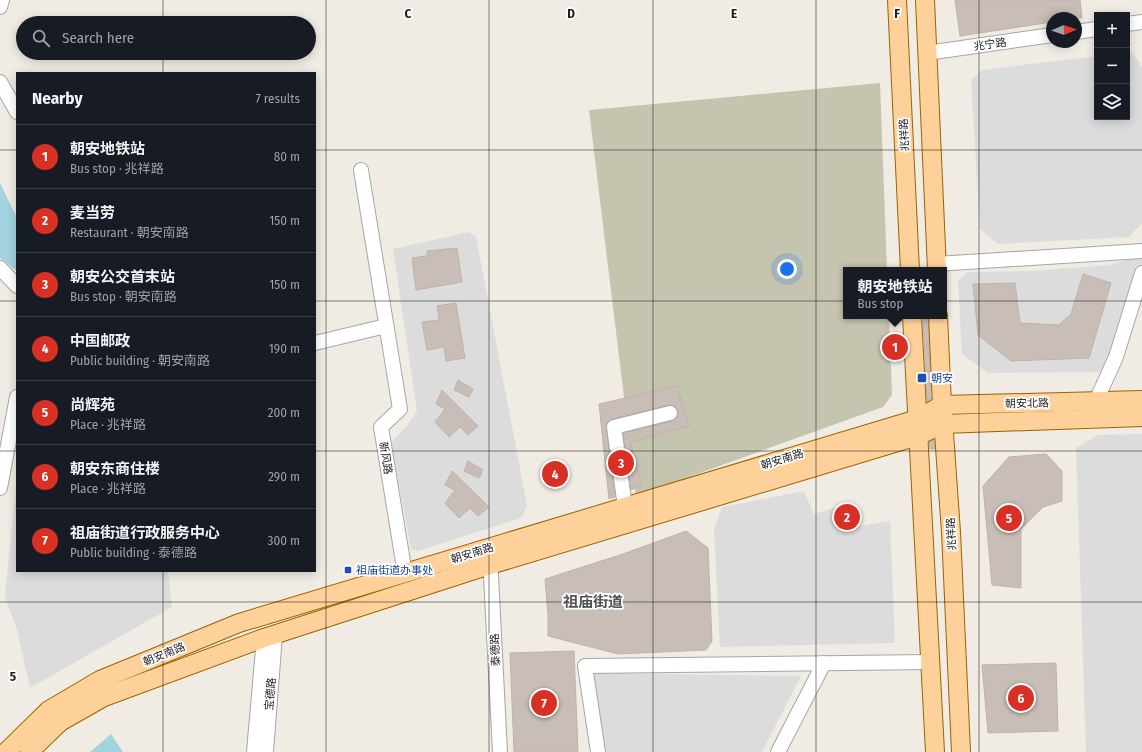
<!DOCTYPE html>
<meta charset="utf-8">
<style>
:root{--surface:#171b24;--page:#20242c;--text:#f1f3f6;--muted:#9ea1a6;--line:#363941;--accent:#d93025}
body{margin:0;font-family:"Fira Sans Condensed","Noto Sans SC",sans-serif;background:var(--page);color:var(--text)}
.controls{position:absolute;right:12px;top:12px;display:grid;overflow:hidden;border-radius:0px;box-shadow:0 2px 10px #0003}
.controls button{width:36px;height:36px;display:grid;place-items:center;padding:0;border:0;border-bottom:1px solid var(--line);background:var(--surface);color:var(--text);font:20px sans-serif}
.compass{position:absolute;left:1046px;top:12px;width:36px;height:36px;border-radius:50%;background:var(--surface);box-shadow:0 2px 10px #0003;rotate:88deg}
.you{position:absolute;left:787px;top:269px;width:14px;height:14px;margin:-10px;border:3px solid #fff;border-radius:50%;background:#1a73e8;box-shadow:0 0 0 6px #1a73e833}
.badge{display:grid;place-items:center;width:26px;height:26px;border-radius:50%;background:var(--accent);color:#fff;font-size:13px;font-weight:700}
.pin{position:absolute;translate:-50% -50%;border:2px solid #fff;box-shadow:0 1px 4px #0006}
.popup{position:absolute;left:843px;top:267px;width:104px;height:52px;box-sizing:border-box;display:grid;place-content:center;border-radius:0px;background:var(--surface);filter:drop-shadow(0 1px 3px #0005);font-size:13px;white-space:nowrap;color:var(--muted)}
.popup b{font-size:15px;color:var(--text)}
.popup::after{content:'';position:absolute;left:50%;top:100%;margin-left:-8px;border:8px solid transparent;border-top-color:var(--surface)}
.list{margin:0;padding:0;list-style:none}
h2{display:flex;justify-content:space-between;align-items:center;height:52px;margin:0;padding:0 16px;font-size:17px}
h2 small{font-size:13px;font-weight:400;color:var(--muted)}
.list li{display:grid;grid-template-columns:26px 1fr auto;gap:12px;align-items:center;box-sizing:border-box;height:64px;padding:0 16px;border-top:1px solid var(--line)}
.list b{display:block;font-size:15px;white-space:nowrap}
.list p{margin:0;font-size:13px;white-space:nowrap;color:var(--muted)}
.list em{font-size:13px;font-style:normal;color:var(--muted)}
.icon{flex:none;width:22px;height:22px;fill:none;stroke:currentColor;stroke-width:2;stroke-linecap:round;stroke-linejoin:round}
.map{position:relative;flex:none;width:1142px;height:752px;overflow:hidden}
.search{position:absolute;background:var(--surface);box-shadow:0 2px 10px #0003;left:16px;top:16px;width:300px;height:44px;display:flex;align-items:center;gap:10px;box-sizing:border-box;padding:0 14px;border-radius:22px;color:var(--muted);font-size:15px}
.panel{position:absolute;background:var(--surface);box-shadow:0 2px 10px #0003;left:16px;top:72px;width:300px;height:500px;border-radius:0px}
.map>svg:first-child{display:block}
.residential{fill:#dddcdc}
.construction{fill:#c5c4af}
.water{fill:#a3d3df}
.building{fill:#c8beb7;stroke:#c2b2a6}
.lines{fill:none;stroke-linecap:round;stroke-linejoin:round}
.minor-casing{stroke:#a6a6a6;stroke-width:16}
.major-casing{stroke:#996300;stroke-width:20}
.minor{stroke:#fff;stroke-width:14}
.major{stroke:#ffd19a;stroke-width:18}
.grid{fill:none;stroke:#1f1f1f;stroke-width:1;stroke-opacity:0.55}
.transit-dot{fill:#1a4fb4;stroke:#fff;stroke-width:1.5}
.labels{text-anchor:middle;stroke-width:3.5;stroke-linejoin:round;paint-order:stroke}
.street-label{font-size:11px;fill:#1f1f1f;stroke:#fff}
.transit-label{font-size:11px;fill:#164399;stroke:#fff;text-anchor:start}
.district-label{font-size:15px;font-weight:bold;fill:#525252;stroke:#fff}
.grid-label{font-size:13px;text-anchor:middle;font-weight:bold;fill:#1f1f1f;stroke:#fff;stroke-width:3.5;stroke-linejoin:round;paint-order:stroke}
</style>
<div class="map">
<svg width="1142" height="752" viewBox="0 0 1142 752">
<rect width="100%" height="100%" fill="#f0ece4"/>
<g class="residential">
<polygon points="1131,52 1142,67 1142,223 1129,237 998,244 980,229 971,80 982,70 1097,56 1097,117 1127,117 1127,53"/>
<polygon points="468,232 476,236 527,506 521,518 418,551 411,549 391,442 406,427 417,411 393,249"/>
<polygon points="1136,257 1142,259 1142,262 1130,289 1112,356 1101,372 988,373 962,354 958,282 967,272 1032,271 1109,265"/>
<polygon points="1142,434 1142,752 1086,752 1076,448 1098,435"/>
<polygon points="17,477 17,571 168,571 172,607 30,688 17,630 5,596"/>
<polygon points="804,491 814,514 847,504 855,527 890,521 895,643 720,647 714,529 722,507"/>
<polygon points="589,673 801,676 762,752 601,752"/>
</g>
<polygon class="construction" points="880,83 887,270 846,270 846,316 889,316 892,395 883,407 636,496 589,110"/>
<g class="water">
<polygon points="0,183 17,218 17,271 0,258"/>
<polygon points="111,734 123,752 90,752"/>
</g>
<g class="building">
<polygon points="955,0 1080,0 1082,18 1052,18 1052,22 960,36"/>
<polygon points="457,248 462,282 416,290 412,258 427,256 427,251"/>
<polygon points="1083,274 1111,283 1089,358 1011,361 978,335 973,284 1015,283 1020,323 1059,325 1071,314"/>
<polygon points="456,303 465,358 446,361 444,347 427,350 422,322 439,320 437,306"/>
<polygon points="923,316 928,316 931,399 927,401"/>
<polygon points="458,380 473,389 469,397 454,390"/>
<polygon points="677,386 689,426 630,442 642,485 631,490 623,433 672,421 678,416 676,407 668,405 612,419 606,424 615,497 609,499 599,404"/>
<polygon points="442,390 478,426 468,435 460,427 449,437 435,422 445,409 436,404"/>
<polygon points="934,440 935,449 930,449 929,442"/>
<polygon points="1046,454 1062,471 1062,501 1043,507 1021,529 1021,588 992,585 983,486 1009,457"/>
<polygon points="468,461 483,470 479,478 464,471"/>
<polygon points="452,471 489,507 478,516 470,508 459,518 445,503 455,490 445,485"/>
<polygon points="686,531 708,548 712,641 706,650 618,654 548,636 548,615 545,579 623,554"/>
<polygon points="574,651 578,752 514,752 510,653"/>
<polygon points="1056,663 1058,731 988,733 982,665"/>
</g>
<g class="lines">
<defs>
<g id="minor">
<polyline points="0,7 2,0"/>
<polyline points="1127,24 1142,22"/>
<polyline points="1076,32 1097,29"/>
<polyline points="927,53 1052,35"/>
<polyline points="0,82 17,112"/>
<polyline points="361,170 400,409 381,427 405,574"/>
<polyline points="936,264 1142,251"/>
<polyline points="0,268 17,286"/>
<polyline points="315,343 386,326"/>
<polyline points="1096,401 1116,357 1142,273"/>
<polyline points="0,488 17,397"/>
<polyline points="625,507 614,427 670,413"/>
<polyline points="490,556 500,752"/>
<polyline points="254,752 264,638"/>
<polyline points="266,752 275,635"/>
<polyline points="598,752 585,666 930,662"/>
<polyline points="778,752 824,663"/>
</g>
<g id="major">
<polyline points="897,0 910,270"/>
<polyline points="925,0 937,270"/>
<polyline points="912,316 935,752"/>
<polyline points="938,316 942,405 951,532 961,752"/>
<polyline points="6,752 49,710 100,680 239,623 917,419 942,405 1142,400"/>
<polyline points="29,752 60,722 104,697 264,638 490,565 918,436 943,424 1142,417"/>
</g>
</defs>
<use href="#minor" class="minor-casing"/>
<use href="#major" class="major-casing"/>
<use href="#minor" class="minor"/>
<use href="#major" class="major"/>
</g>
<path class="grid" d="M163,0V23M326,0V752M489,0V752M653,0V752M816,0V752M979,0V752M163,53V73M0,150H17M315,150H1142M0,301H17M315,301H1142M0,451H17M315,451H1142M163,571V752M0,602H1142"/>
<g class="transit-dot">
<rect x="917" y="373" width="10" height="10" rx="2"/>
<rect x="344" y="566" width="8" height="8" rx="2"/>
</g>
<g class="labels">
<g class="street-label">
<text transform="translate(990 44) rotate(-8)" y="4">兆宁路</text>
<text transform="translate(904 135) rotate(-93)" y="4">兆祥路</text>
<text transform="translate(1027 403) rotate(-1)" y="4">朝安北路</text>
<text transform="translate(386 458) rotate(81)" y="4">新风路</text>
<text transform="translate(782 459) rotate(-17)" y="4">朝安南路</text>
<text transform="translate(951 534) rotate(-93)" y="4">兆祥路</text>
<text transform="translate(472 553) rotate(-17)" y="4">朝安南路</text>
<text transform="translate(495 650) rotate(-93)" y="4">泰德路</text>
<text transform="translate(164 654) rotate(-22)" y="4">朝安南路</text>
<text transform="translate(270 694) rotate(-85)" y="4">宝德路</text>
</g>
<g class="transit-label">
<text x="931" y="382">朝安</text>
<text x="356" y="574">祖庙街道办事处</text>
</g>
<g class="district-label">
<text x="593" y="607">祖庙街道</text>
</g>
</g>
<g class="grid-label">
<text x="408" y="18">C</text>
<text x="571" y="18">D</text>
<text x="734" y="18">E</text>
<text x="897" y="18">F</text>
<text x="13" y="681">5</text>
</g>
</svg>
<div class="controls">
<button>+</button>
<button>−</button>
<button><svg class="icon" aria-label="layers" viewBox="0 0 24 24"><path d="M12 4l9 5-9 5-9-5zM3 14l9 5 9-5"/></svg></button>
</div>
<svg class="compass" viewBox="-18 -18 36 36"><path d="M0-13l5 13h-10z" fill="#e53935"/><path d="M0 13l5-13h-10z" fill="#9ea1a6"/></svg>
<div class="you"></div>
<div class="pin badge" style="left:895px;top:347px">1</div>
<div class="popup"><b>朝安地铁站</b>Bus stop</div>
<div class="pin badge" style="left:847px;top:517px">2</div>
<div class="pin badge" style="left:621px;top:463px">3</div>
<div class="pin badge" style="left:555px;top:474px">4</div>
<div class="pin badge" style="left:1009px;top:518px">5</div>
<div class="pin badge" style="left:1021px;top:698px">6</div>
<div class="pin badge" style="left:544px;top:703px">7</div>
<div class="search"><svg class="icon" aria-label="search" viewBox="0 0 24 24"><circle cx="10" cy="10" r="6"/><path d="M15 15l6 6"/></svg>Search here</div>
<section class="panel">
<h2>Nearby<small>7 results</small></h2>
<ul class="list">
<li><span class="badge">1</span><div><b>朝安地铁站</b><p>Bus stop · 兆祥路</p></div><em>80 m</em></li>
<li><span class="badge">2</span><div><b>麦当劳</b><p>Restaurant · 朝安南路</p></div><em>150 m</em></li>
<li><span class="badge">3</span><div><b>朝安公交首末站</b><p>Bus stop · 朝安南路</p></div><em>150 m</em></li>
<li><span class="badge">4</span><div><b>中国邮政</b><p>Public building · 朝安南路</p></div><em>190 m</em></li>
<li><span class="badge">5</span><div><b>尚辉苑</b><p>Place · 兆祥路</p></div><em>200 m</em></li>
<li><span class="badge">6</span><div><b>朝安东商住楼</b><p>Place · 兆祥路</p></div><em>290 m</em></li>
<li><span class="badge">7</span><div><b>祖庙街道行政服务中心</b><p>Public building · 泰德路</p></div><em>300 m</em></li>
</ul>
</section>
</div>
